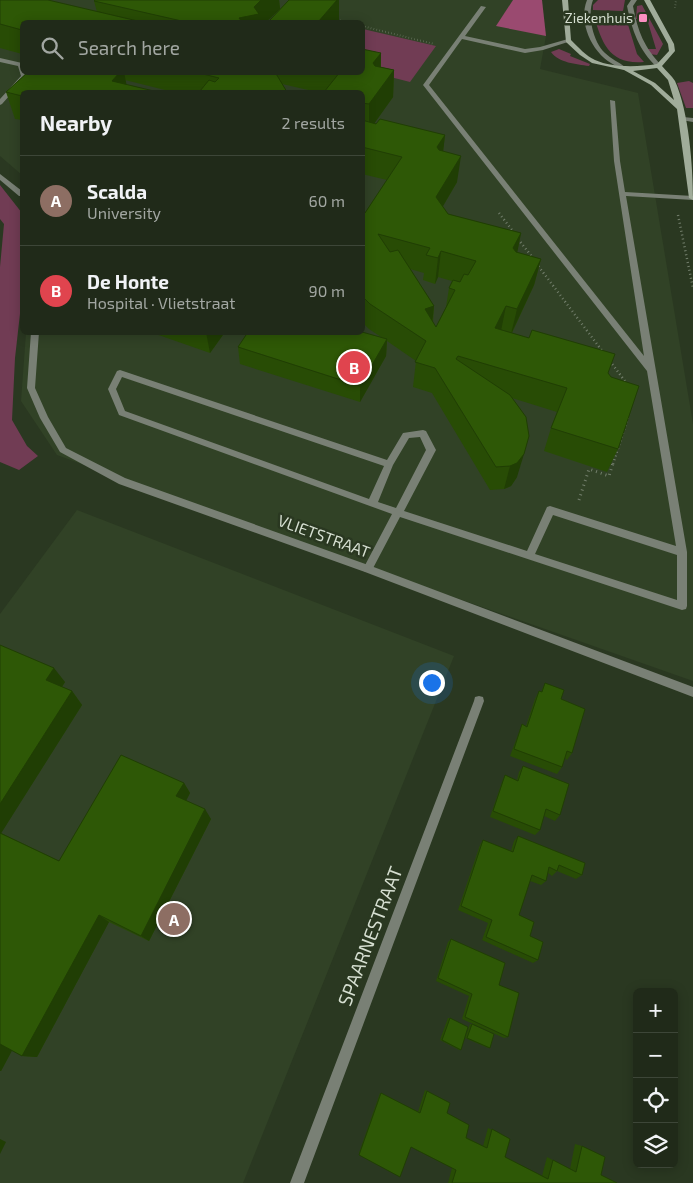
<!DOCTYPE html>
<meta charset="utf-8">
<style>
:root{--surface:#202a19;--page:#2d3626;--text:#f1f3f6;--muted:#a2a7a2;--line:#3d4638;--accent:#d93025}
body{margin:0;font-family:"Exo 2",sans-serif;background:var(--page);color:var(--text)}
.controls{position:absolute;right:15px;bottom:15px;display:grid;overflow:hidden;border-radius:8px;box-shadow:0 2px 12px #0003}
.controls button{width:45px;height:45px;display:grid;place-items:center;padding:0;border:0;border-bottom:1px solid var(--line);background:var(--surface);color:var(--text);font:25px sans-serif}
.you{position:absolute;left:431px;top:682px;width:18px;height:18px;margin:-12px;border:4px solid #fff;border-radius:50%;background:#1a73e8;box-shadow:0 0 0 8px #1a73e833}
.badge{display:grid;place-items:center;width:32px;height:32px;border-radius:50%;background:var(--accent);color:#fff;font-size:16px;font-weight:700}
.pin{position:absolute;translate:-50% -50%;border:2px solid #fff;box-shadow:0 1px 5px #0006}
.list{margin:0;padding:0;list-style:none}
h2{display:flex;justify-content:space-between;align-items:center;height:65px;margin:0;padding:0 20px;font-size:21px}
h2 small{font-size:16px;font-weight:400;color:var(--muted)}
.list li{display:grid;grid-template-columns:32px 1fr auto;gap:15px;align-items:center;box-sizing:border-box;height:90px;padding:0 20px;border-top:1px solid var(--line)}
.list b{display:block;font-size:19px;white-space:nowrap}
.list p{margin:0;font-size:16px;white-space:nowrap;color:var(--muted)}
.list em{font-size:16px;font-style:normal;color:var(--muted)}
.icon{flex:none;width:28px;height:28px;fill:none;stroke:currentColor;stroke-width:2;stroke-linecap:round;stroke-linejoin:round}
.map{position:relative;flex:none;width:693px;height:1183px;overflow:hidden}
.search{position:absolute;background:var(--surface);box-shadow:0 2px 12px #0003;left:20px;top:20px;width:345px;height:55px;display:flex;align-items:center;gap:12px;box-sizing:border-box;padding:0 18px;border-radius:8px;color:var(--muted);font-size:19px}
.panel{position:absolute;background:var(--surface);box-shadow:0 2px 12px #0003;left:20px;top:90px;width:345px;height:245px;border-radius:8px}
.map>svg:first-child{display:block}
.built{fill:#314226;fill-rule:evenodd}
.green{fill:#713c54}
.forest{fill:#9a4a70}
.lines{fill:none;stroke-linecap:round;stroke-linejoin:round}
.path-far2{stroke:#737f6c;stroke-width:2;stroke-dasharray:0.5 2.5;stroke-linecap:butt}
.path-far1{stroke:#737f6c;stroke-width:2.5;stroke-dasharray:1 3;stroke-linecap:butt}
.path{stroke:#737f6c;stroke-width:3;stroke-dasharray:1 4;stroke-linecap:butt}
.lane{fill:#798075;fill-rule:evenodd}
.street{fill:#798075;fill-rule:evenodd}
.secondary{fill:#a0ac9a;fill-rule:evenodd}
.wall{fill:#284c05;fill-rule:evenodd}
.shaded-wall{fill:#203e04}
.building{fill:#2e5806;stroke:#203e04;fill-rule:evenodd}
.poi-dot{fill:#fc8fc1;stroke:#2a3821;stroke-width:2}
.labels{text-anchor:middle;stroke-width:5;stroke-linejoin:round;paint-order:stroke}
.far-poi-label{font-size:14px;fill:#d6dfd1;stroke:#2a3821;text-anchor:end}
.street-label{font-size:16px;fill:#d6dfd1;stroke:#2a3821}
.near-street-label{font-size:19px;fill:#d6dfd1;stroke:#2a3821}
</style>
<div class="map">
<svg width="693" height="1183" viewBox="0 0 693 1183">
<rect width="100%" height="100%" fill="#2a3821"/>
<g class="built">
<path d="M0,0H542L546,36L540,69L638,93L693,424V681L271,533L57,455L21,401L26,333L362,332V92H22V175L0,156ZM22,22H362V72H22Z"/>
<polygon points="77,510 454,656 243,1183 0,1183 0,614"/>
</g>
<g class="green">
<polygon points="598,0 625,0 623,11 593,10 593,5"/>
<polygon points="642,5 663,44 657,55 649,54 645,49 656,49 647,19 636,19 637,6"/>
<path d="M594,16L626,18L637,54L644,62C610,65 602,44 594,16Z"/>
<polygon points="363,29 436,46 410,82 363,70"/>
<path d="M559,49L571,54L570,56L590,64L589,66C576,64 559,63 551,52Z"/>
<polygon points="689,81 693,83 693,108 686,108 677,83"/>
<polygon points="0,185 22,213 22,296 15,358 12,420 27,446 38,456 19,470 0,462 0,267 4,224 0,219"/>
</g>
<polygon class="forest" points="513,0 542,0 546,36 496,26"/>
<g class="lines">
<g class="path-far2">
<polyline points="675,8 676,0"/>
<polyline points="337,20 348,22"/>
<polyline points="362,26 434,44"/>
</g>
<g class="path-far1">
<polyline points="499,213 515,234"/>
<polyline points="678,215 693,288"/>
<polyline points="518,239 533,258"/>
<polyline points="536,263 603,352"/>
<polyline points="610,361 627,384"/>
<polyline points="613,464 629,414"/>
</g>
<polyline class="path" points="579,500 589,469 609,476 613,463"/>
<g class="lane">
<path d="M587,0H593C587,15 593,42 605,53C611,59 619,62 625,67V69C620,70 616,66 611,63C592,52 578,22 587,0Z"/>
<path d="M631,0H637L633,6C638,32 644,47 662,66L661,67H657C639,51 632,30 627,6Z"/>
<path d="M481,6L486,7L465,36L525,49L540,47L568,39L571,41L543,50L525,53L462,39L429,85L644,356L614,161L610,100L615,101L620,161L625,192L693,196V200L626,196L687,552V606L686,609L682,610L400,517L371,572H365L363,569L392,514L119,415L108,389L117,371L120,370L387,460L403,433L423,430L426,431L436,450L404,511L527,551L547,507L550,506L676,546L647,371L423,85ZM122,377L384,466L369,499L125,411L116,389ZM420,437L426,450L396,508L378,502L393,465L409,438ZM553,515L677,555V600L535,554Z"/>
</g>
<g class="street">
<polygon points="0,58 22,63 22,72 26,72 27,76 2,104 0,105 0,99 21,76 18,66 0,62"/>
<polygon points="683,117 693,118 693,122 681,120 680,119"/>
<polygon points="0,174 22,191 22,196 19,196 0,180"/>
<polygon points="31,332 39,332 35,388 48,417 66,448 125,478 371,566 693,687 693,697 365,572 119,484 60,452 40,418 27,388"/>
<polygon points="479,696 483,697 484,701 304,1183 290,1183 474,701 475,697"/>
</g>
<path class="secondary" d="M562,0H568L571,40C578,47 586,56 595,60C613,68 638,67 657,64L669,51L668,44L644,0H650L674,44L675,51L662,66C666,71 672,76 675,81C689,112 693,167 693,200L689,198L677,109L651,85L624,70L592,63L580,55L566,42ZM657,68L668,80L674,100L655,83L633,71Z"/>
</g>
<g class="wall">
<polygon points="0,0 97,12 94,1 95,0 279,0 280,9 266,22 22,22 22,54 0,48"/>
<path d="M381,53V67L394,70L393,97L374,123L445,135L443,151L457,182L443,206L448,214L521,233L517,252L541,259L534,285L512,333L608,373L618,449L607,472L544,451L551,428L557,412L512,398L517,477L511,486L504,489L490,490L432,393L413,387L416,361L387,341L386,356L360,402L240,364L238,347L381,337L369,329L362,322V209L365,213L387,180L362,174V92H317L282,84L287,92H173L125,80L22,92V120L15,119L6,92L28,72H362ZM410,269L424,273L423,280L435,284L438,277L452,281L449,288L446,307L436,327L433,322L434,306Z"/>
<polygon points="150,332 225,332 210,353"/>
<polygon points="0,645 65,682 62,687 72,691 82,705 1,833 59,861 184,783 190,793 186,800 211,819 149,941 109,922 37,1057 22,1056 12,1050 1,1071"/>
<polygon points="545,683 561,699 572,753 567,760 565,758 562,767 557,774 510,756 522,724 526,726 535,699 539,691 541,692"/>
<polygon points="523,766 560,815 555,821 544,816 540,830 535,835 490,817 502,782 505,775 517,780 519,772"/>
<polygon points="518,836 582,875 576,879 557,871 552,876 548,873 546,881 541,885 530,881 519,915 530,936 538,960 533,963 482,940 488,923 458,910 480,845 483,840 511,851 514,841"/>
<polygon points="451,939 499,985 508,1037 504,1038 462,1019 469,996 436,981 448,942"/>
<polygon points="448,1018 450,1018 461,1050 459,1050 440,1040"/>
<polygon points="470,1024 472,1024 490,1048 488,1048 465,1038"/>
<polygon points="425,1090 427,1091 447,1113 466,1137 483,1146 488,1128 510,1139 505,1157 542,1176 547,1157 570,1169 575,1144 582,1146 601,1175 617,1183 448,1183 452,1168 411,1147 359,1155 359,1153 380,1093 418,1112"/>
</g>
<g class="shaded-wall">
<polygon points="261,0 279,0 280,9 266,22 239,22 239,18 254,7"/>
<polygon points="337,0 339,0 339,22 318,22"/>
<polygon points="381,53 380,79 373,63"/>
<polygon points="394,70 393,97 369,131 369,104"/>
<polygon points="120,72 124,72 128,92 112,81"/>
<polygon points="445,135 442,161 437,147"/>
<polygon points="461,156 457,182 433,223 436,197"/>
<polygon points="521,233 516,259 513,248"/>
<polygon points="441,251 438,277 435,284 438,258"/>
<polygon points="541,259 534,285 511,334 517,309"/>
<polygon points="434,306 431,332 425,309"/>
<polygon points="506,306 501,331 495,328"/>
<polygon points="206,332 225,332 210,353"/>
<polygon points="387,339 386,356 360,402 360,386"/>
<polygon points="524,454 517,477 511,486 504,489 510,466"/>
<polygon points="54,668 65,682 57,694 46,680"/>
<polygon points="72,691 82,705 0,835 0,804"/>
<polygon points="184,783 190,793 183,807 176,796"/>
<polygon points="205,809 211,819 149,941 141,936"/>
<polygon points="99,915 109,922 37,1057 22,1056"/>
<polygon points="0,1044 15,1045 1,1071 0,1071"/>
<polygon points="0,1139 6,1142 0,1154"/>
</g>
<g class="building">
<polygon points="0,0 48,0 142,22 22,22 22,30 0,24"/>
<polygon points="95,0 261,0 254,7 259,14 239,18 242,22 186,22 94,1"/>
<polygon points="289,0 337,0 318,22 268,22"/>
<polygon points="362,49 381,53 373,63 375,66 394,70 369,104 362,103 362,92 324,92 340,72 362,72"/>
<polygon points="28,72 120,72 112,81 158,92 22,92 22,96 6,92"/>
<polygon points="195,72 275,72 287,92 206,92 200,91 209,80 215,82 219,78"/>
<path d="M380,119L445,135L437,147L439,150L461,156L436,197L448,214L521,233L513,248L516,252L541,259L517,309L506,306L495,328L529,338L532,330L615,354L608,373L611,377L639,386L618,449L551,428L567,388L458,356L456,359L510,395L526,417L529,436L524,454L517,463L510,466L496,467L435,368L415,362L426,341L370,304L362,296V209L365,213L402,157L362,147V120L376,124ZM378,234L430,248L426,255L438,258L441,251L476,261L468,275L464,274L460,282L453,280L449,288L455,290L436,327L425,309L434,306L398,250L390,252Z"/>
<polygon points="248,332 362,332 387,339 360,386 238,347"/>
<polygon points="0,645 54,668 46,680 72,691 0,804"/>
<polygon points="545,683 564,690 561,699 585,709 572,753 567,751 562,767 514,749 522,724 527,727 539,691 542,692"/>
<polygon points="121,755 184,783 176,796 205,809 141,936 99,915 22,1056 0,1044 0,833 59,861"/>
<polygon points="523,766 569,784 560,815 546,809 540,830 493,811 505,775 518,781"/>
<polygon points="518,836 585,863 582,875 559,865 557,871 549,867 546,881 532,875 519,915 534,922 530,936 543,942 538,960 486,937 492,920 461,906 483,840 513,852"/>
<polygon points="451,939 505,963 499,985 519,993 508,1037 465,1017 472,994 438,978"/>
<polygon points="450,1018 468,1027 461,1050 442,1040"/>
<polygon points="472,1024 494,1034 490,1048 467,1038"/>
<polygon points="427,1091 450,1103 447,1113 469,1125 466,1138 487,1148 492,1129 510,1139 505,1157 548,1179 553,1160 576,1172 582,1146 605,1157 601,1175 617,1183 452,1183 456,1170 411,1147 400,1177 359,1155 381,1093 420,1113"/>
</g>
<rect class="poi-dot" x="638" y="13" width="10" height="10" rx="2.5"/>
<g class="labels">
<g class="far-poi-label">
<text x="633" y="23">Ziekenhuis</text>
</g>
<g class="street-label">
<text transform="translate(324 536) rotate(20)" y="6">VLIETSTRAAT</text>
</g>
<g class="near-street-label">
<text transform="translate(370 936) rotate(-69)" y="7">SPAARNESTRAAT</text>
</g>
</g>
</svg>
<div class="controls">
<button>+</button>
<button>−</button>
<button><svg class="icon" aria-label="locate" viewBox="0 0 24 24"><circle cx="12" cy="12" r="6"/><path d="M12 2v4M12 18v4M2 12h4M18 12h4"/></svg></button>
<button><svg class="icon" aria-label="layers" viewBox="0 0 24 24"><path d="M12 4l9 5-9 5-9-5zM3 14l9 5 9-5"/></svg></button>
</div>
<div class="you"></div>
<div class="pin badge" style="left:174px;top:919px;background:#8d6e63">A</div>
<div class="pin badge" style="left:354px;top:367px;background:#e0444e">B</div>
<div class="search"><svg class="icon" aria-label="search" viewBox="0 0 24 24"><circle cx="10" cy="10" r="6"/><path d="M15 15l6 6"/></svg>Search here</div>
<section class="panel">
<h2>Nearby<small>2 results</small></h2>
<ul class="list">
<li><span class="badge" style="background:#8d6e63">A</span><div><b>Scalda</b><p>University</p></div><em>60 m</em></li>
<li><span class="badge" style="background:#e0444e">B</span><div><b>De Honte</b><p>Hospital · Vlietstraat</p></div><em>90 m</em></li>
</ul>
</section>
</div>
